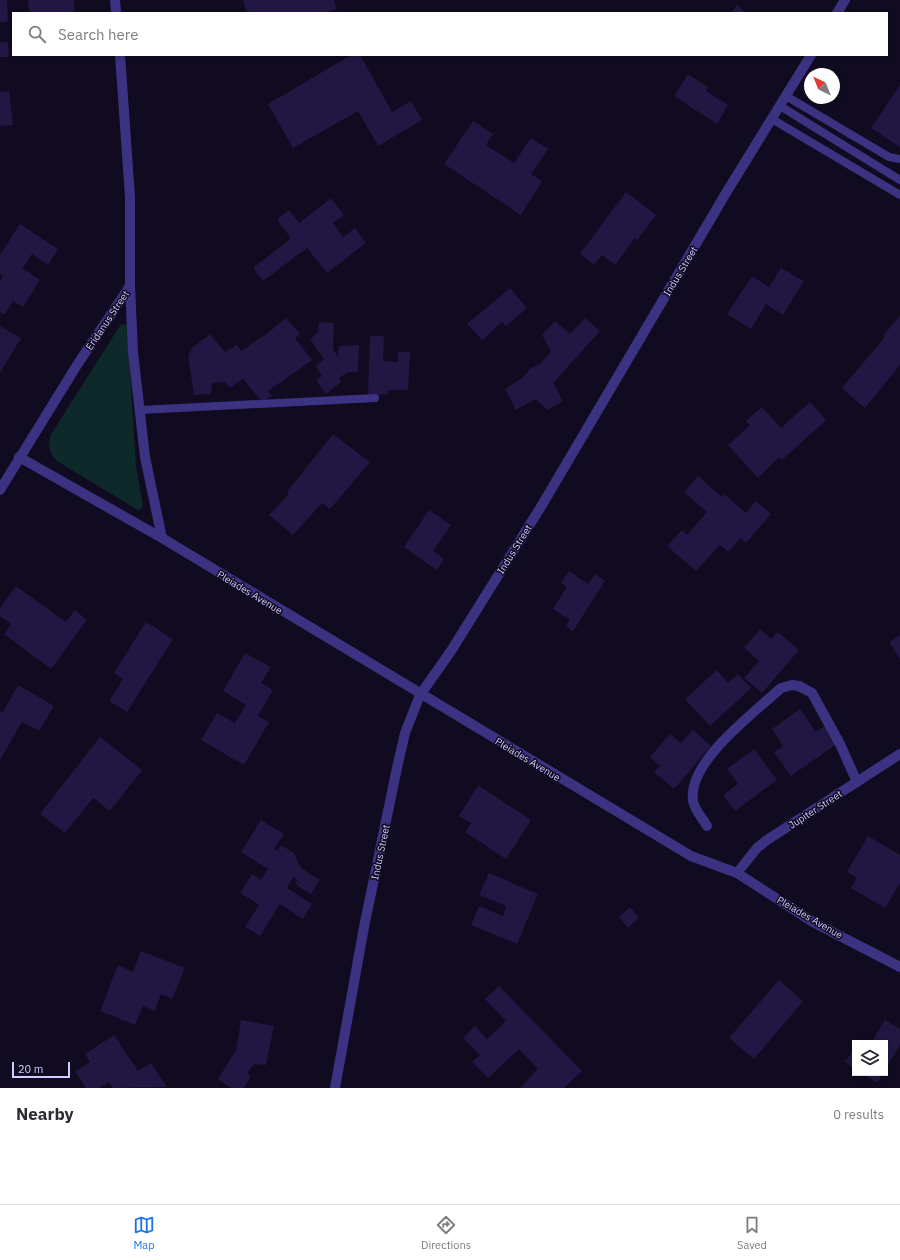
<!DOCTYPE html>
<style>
:root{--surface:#fff;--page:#f2f2f3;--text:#2b2b33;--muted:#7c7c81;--line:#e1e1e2;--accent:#1a73e8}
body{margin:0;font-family:"IBM Plex Sans",sans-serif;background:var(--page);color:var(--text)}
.controls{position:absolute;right:12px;bottom:12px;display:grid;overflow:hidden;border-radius:0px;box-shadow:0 2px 6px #0003}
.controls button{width:36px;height:36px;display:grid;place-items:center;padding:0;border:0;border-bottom:1px solid var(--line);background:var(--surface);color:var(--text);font:20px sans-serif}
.compass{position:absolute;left:804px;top:68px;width:36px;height:36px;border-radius:50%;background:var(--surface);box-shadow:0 2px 6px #0003;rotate:317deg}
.scale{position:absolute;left:12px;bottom:10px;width:58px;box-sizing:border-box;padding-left:4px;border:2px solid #d3caff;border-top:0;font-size:11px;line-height:14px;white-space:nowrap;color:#d3caff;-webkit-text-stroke:3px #100b20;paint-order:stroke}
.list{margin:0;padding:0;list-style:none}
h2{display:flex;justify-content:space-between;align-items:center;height:52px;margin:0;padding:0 16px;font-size:17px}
h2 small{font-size:13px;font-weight:400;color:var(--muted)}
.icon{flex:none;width:22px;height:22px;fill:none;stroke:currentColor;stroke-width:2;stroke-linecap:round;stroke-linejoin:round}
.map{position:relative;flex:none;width:900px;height:1088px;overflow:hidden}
.search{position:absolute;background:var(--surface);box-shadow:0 2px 6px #0003;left:12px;right:12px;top:12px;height:44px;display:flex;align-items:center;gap:10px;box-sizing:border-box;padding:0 14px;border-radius:0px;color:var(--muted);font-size:15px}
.sheet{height:116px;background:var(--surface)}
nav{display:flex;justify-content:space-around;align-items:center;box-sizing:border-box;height:56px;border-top:1px solid var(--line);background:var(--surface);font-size:11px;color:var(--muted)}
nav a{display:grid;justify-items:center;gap:2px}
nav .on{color:var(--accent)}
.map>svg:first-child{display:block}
.green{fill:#0e292a}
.building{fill:#221642}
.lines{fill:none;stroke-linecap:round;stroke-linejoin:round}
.service{stroke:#3b3382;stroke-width:8}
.minor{stroke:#3b3382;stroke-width:10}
.tertiary{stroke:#3b3382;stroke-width:10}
.labels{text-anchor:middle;stroke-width:3;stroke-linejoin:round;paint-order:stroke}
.street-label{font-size:10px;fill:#d3caff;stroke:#100b20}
</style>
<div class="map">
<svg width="900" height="1088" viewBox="0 0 900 1088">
<rect width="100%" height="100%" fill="#100b20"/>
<path class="green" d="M121,324L127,325L136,466L143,506L141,509L138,510L57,461C50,453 48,447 50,436Z"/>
<g class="building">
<polygon points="0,0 7,0 8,22 0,22"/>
<polygon points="28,0 74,0 75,13 29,13"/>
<polygon points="243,0 334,0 337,9 323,13 247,13"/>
<polygon points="737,5 746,13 730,13"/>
<polygon points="0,42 8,42 9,57 0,57"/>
<polygon points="351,55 360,55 392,112 411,101 422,120 378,146 358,111 293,148 268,104"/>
<polygon points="688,74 708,87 706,91 728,105 717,124 674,96"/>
<polygon points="900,85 900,147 871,128"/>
<polygon points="9,91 13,125 0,126 0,92"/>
<polygon points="473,121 493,134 486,145 514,163 531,138 548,149 531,174 542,181 521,215 444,164"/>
<polygon points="626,192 656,215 637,240 635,238 615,265 602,255 594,265 580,254"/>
<polygon points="331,198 344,215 333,223 343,237 355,228 366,243 327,273 307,248 263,281 253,268 291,238 277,220 289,210 299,223"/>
<polygon points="20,224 58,249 48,265 32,254 22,268 40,280 23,307 13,301 4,315 0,312 0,281 3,276 0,274 0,255"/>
<polygon points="781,268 804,281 783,315 766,304 751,329 727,314 752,276 769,287"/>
<polygon points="510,288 527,308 506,326 502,322 482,340 467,324"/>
<polygon points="900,315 900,365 865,408 842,388 885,337 883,336"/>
<polygon points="286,318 300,334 295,338 312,360 268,391 272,396 262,402 243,379 230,388 225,382 212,383 211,394 194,395 188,356 192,348 210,334 225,352 237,345 241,351 269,332"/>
<polygon points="585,318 600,331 553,383 563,401 547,410 535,399 516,410 505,389 522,378 530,369 541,363 551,351 542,335 555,321 570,334"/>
<polygon points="319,322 334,323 333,349 338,357 339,346 359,345 358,372 348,372 339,378 341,382 326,394 316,380 322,376 316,366 324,359 310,339 318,332"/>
<polygon points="0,326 21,338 0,373"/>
<polygon points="370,336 384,336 383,361 398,362 398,352 410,352 408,390 388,390 388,395 368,394"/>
<polygon points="810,402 826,420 782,460 779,457 758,478 728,445 750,425 746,421 762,407 781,428"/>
<polygon points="333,434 370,462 330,509 322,503 293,535 269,515 289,494 287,492"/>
<polygon points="698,476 722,497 724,494 746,513 756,501 771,514 746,543 741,538 728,552 720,545 696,571 667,546 682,530 687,535 707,512 684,492"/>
<polygon points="429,510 451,525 433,551 444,559 437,570 404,547"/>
<polygon points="569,571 588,584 595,574 605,581 573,631 566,626 570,620 553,609 567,587 561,583"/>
<polygon points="16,586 66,622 75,610 87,620 51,669 4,634 11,624 0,616 0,608"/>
<polygon points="146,622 173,639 127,712 109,701 123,679 114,673"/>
<polygon points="760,629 771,639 778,632 799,650 762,693 744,678 759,661 744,648"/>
<polygon points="900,635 900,659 889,642"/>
<polygon points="245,653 271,667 261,683 273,690 258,716 269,722 244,765 201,740 217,713 235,723 246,705 223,691"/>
<polygon points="717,670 728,683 738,674 751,688 710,726 685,699"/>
<polygon points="18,685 54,706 39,731 22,722 0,760 0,711 3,712"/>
<polygon points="800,709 816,732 826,725 838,743 791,776 774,752 783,746 772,729"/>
<polygon points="693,730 711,746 674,789 654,772 660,766 650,757 670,734 681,743"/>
<polygon points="100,737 142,770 110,811 93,798 65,833 40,814"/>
<polygon points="754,749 777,780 735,811 723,795 738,784 727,769"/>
<polygon points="478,785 531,820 506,859 465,832 471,823 459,816"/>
<polygon points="261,820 284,834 274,849 278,851 281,845 294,853 301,868 320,880 311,894 295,884 298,880 293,877 287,888 312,904 303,919 280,904 260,936 245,927 259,905 240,893 252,874 261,880 268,869 241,852"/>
<polygon points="868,836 900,855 900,883 885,908 851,888 857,878 847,872"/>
<polygon points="489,873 538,894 517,944 471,925 479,906 503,916 506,906 479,895"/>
<polygon points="630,907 639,918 628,928 619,917"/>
<polygon points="141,951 185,968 172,999 161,994 155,1011 143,1006 135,1025 100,1011 118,965 133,972"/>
<polygon points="779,980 803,1001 754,1059 729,1038"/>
<polygon points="499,986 582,1071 564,1088 520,1088 538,1069 519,1049 488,1078 472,1062 480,1055 463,1038 475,1026 487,1039 506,1021 485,999"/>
<polygon points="241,1020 274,1026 266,1065 254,1064 247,1073 251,1076 244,1088 231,1088 218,1079 236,1050"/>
<polygon points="885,1020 900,1029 900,1045 885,1070 885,1043 871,1043"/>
<polygon points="114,1035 138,1071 151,1063 167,1087 113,1088 109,1082 99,1088 86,1088 75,1071 90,1062 85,1054"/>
<polygon points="855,1048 855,1069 845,1062"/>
<polygon points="862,1073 883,1073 877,1083"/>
</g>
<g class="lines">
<g class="service">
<polyline points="786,96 889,157 900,159"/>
<polyline points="780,106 900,180"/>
<polyline points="772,119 900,195"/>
<polyline points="140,410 375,398"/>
</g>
<g class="minor">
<polyline points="837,13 845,0"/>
<polyline points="130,286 133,352 145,457 162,538"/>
<polyline points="19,457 162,538 691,856 737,873 813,922 900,967"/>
<path d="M707,826C703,819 694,809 693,801C687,762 754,713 781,688L792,685L799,686L812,693L840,744L857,782"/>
<polyline points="737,873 757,848 767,840 900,754"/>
<polyline points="335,1088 364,927 397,768 405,733 420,695 451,651 542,505 726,193 811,55"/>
</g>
<g class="tertiary">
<polyline points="115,0 116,13"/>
<polyline points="0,490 77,365 130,286 130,197 120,55"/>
</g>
</g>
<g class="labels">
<g class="street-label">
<text transform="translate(680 271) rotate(-59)" y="4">Indus Street</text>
<text transform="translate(107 320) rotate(-56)" y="4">Eridanus Street</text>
<text transform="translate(514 549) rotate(-58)" y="4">Indus Street</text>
<text transform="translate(250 592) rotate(31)" y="4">Pleiades Avenue</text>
<text transform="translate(528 759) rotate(31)" y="4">Pleiades Avenue</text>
<text transform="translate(815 809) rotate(-33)" y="4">Jupiter Street</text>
<text transform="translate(380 852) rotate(-78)" y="4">Indus Street</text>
<text transform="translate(810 917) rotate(30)" y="4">Pleiades Avenue</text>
</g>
</g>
</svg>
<div class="controls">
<button><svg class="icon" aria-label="layers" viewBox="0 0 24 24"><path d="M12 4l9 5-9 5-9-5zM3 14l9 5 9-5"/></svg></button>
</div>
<svg class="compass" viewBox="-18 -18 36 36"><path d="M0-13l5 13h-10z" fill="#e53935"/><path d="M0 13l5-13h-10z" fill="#7c7c81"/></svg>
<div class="scale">20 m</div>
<div class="search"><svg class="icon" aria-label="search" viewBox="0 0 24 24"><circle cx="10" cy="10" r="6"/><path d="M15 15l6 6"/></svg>Search here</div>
</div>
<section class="sheet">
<h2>Nearby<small>0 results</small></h2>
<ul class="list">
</ul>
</section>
<nav>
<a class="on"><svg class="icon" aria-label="map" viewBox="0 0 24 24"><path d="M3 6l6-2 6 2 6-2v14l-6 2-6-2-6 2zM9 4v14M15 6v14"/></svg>Map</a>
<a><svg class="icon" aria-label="directions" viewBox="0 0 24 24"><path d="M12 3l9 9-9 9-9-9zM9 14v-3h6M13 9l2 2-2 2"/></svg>Directions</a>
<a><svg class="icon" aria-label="saved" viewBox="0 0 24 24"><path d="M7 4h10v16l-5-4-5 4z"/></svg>Saved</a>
</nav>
